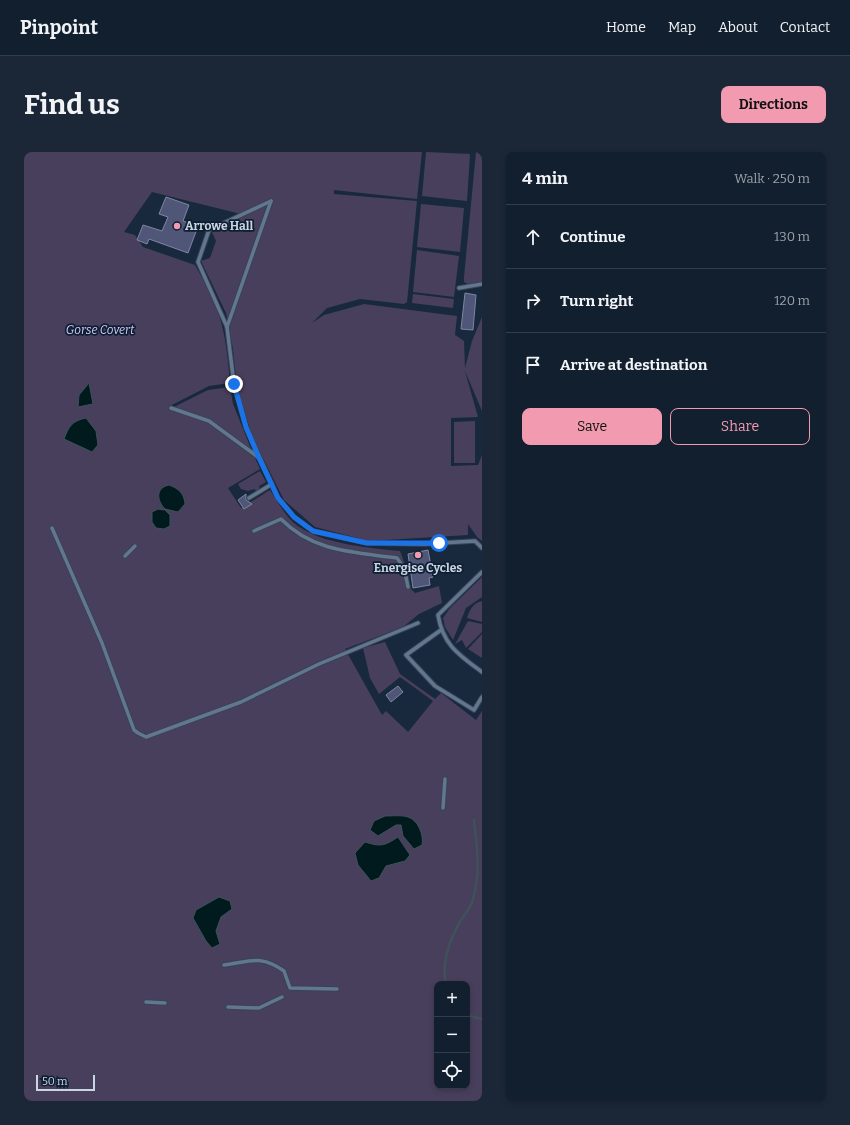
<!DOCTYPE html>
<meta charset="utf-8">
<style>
:root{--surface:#121f2e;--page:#1b2736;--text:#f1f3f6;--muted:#9ca2aa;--line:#313d4a;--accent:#f29aaf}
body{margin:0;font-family:Bitter,serif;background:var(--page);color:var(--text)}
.controls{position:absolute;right:12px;bottom:12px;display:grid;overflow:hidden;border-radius:8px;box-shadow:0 2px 6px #0003}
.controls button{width:36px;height:36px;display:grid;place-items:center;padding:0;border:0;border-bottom:1px solid var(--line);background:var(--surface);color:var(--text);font:20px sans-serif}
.scale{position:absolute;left:12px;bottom:10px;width:59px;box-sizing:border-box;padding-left:4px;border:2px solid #cad5e3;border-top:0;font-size:11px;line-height:14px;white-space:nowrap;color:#cad5e3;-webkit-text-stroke:3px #0e1f33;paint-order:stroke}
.stop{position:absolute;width:12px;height:12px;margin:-9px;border:3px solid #1a73e8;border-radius:50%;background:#fff}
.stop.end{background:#1a73e8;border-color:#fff;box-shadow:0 1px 4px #0008}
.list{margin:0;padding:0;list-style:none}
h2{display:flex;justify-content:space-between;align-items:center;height:52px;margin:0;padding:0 16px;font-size:17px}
h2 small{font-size:13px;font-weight:400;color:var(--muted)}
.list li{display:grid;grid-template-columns:26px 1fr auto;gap:12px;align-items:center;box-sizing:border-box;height:64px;padding:0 16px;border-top:1px solid var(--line)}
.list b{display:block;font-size:15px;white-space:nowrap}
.list em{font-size:13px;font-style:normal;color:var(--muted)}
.actions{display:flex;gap:8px;padding:12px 16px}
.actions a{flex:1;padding:9px 0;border:1px solid var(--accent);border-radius:8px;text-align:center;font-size:14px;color:var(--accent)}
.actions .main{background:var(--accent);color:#111}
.icon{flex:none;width:22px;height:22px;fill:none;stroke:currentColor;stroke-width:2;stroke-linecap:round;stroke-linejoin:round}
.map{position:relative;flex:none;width:458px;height:949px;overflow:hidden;border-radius:8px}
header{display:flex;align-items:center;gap:24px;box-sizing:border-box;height:56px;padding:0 20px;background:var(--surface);border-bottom:1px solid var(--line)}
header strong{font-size:19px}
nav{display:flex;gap:22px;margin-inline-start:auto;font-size:14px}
.intro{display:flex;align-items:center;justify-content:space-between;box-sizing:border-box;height:96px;padding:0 24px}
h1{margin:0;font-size:28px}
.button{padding:10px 18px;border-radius:8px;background:var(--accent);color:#111;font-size:14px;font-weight:700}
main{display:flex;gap:24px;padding:0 24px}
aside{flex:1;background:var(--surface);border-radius:8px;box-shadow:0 2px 6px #0003}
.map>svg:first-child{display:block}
.green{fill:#483f5c;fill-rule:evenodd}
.water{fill:#011a1e;stroke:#3d5259}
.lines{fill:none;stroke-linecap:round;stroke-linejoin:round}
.stream{stroke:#3d5259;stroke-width:2.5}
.building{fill:#505677;stroke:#7f85a2}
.service-casing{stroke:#374455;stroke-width:5.5}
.service{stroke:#62768e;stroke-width:3.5}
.route{stroke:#1a73e8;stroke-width:5}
.poi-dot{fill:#f29aaf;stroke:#0e1f33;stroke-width:1.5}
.labels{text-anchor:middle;stroke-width:3.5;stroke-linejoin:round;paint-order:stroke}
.poi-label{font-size:12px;font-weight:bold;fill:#cad5e3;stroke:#0e1f33;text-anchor:start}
.park-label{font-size:12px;font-style:italic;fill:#d7c9f9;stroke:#0e1f33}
</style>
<header>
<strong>Pinpoint</strong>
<nav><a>Home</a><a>Map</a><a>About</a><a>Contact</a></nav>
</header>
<div class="intro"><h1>Find us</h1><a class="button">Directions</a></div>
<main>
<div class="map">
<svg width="458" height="949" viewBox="0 0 458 949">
<rect width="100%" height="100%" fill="#18293d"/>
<g class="green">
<path d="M0,0H398L393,47L310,38V42L393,49L383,150L380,152L336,147L303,156L288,171L300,163L340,152L433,164L431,183L440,189L441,216L448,189L458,165V259L441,219L454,265L427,266V314L454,313L458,303V389L453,385L444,372V383L345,389L291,375L260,348L228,284L213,235L209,197L202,161L177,109L186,106L192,89L188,80L221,63L128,40L100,80L111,83L119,95L171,113C180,129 189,145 195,163C202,185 204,208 206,231L185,234L146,254L143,253L184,271L231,306L236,317L204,336L217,356L246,338C252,347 258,358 265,366C286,391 344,396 376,399L383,418L387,437L391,441L415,434L418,451L395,462L379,475L321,497L358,563L362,559L384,580L409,549L376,525L355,542L346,526L339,496L361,490L376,522L411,547L417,541L452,568L458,559V949H0ZM413,832H443V934H413Z"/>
<polygon points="402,0 446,2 443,49 398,44"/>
<polygon points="452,0 458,0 458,131 444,132 440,130 440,125"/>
<polygon points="397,52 440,56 436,100 393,95"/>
<polygon points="393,98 435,104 430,145 389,140"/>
<polygon points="389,142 430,147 429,156 388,151"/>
<polygon points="206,235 209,252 228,299 186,268 150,255 184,238"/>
<polygon points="451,269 451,311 430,311 430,270"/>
<polygon points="236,319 242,330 235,334 236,337 232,340 231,337 224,339 217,337 214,332"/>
<polygon points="458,425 458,445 442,456 429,488 421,475 419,466 426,456"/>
<path d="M458,449V470L443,466C446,457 449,451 458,449Z"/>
<polygon points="444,469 458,472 458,480 442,496 438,488 431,492"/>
<polygon points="458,482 458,506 444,497"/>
</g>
<g class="water">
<polygon points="65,231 69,252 54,255 55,243"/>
<path d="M62,266L72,279L74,293L68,300L40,287C45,274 48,269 62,266Z"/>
<path d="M145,333C155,337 160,341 161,352L154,360L141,357C133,349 131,336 145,333Z"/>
<polygon points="134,357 141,358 146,363 146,374 140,377 132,376 128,370 128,360"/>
<path d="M361,664C368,664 379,663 384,665C394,668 400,683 398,693L390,697L379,684L377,673H372L354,684L346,678L350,669Z"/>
<path d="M374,685L386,703L381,709L362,714L355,726L347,729L334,713L331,701L341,690C357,695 360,694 374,685Z"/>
<polygon points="195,745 206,749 208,757 197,765 192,779 196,792 188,796 182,789 169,766 172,758"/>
</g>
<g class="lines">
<g class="stream">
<path d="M422,832C417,810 426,787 437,768C441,762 448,754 449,747C457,718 453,698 450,668"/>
<polyline points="443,863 458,867"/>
</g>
</g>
<g class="building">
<polygon points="142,45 165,53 159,69 167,72 167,75 173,77 164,101 125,87 123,92 113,88 119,73 138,79 144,65 135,62"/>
<polygon points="441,141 452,143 449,178 437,177"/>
<polygon points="222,342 222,348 228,352 220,357 214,348"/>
<polygon points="404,398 409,425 405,426 406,433 389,436 384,402"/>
<polygon points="374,534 379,540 367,550 362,543"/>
</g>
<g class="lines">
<defs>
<g id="service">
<polyline points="247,49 185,78 174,110 203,175 210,232 222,275 254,346 270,365 289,379 343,391 400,392 451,389 458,396"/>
<polyline points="435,136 458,132"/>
<polyline points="203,175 247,49"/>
<polyline points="147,256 185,269 234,305"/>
<polyline points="225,346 248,332"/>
<polyline points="28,376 78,491 110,578 114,581 122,585 217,550 295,512 394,471"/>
<path d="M230,379L257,367C289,400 330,400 373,406L380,416L384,435"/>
<polyline points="101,404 111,394"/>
<path d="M458,420L414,463C419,493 435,503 458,520"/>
<polyline points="417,478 382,503 411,534 450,558 458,545"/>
<polyline points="419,656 421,627"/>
<path d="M200,813C226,810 236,802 260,819L266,836L313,837"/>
<polyline points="122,850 141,851"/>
<polyline points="204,855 235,856 258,845"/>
</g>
</defs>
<use href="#service" class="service-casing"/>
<use href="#service" class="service"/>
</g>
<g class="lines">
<polyline class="route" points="210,232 222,275 235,306 254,346 270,365 289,379 343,391 415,391"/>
</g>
<g class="poi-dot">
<circle cx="153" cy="74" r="4"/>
<circle cx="394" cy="403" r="4"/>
</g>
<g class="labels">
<g class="poi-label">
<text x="161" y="78">Arrowe Hall</text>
<text x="394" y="420" text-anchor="middle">Energise Cycles</text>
</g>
<g class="park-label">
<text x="76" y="182">Gorse Covert</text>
</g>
</g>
</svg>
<div class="controls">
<button>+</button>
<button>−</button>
<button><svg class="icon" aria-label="locate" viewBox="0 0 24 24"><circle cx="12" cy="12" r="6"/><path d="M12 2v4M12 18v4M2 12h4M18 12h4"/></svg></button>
</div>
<div class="scale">50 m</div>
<div class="stop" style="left:415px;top:391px"></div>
<div class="stop end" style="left:210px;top:232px"></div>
</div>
<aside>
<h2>4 min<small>Walk · 250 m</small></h2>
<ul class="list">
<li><svg class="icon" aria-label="ahead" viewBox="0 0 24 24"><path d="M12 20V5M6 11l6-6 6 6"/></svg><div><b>Continue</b></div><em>130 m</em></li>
<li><svg class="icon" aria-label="right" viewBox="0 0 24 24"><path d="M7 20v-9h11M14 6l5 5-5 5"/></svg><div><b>Turn right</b></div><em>120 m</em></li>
<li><svg class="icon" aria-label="arrive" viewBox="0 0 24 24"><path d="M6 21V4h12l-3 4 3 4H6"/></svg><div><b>Arrive at destination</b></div></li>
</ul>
<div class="actions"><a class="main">Save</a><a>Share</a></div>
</aside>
</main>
